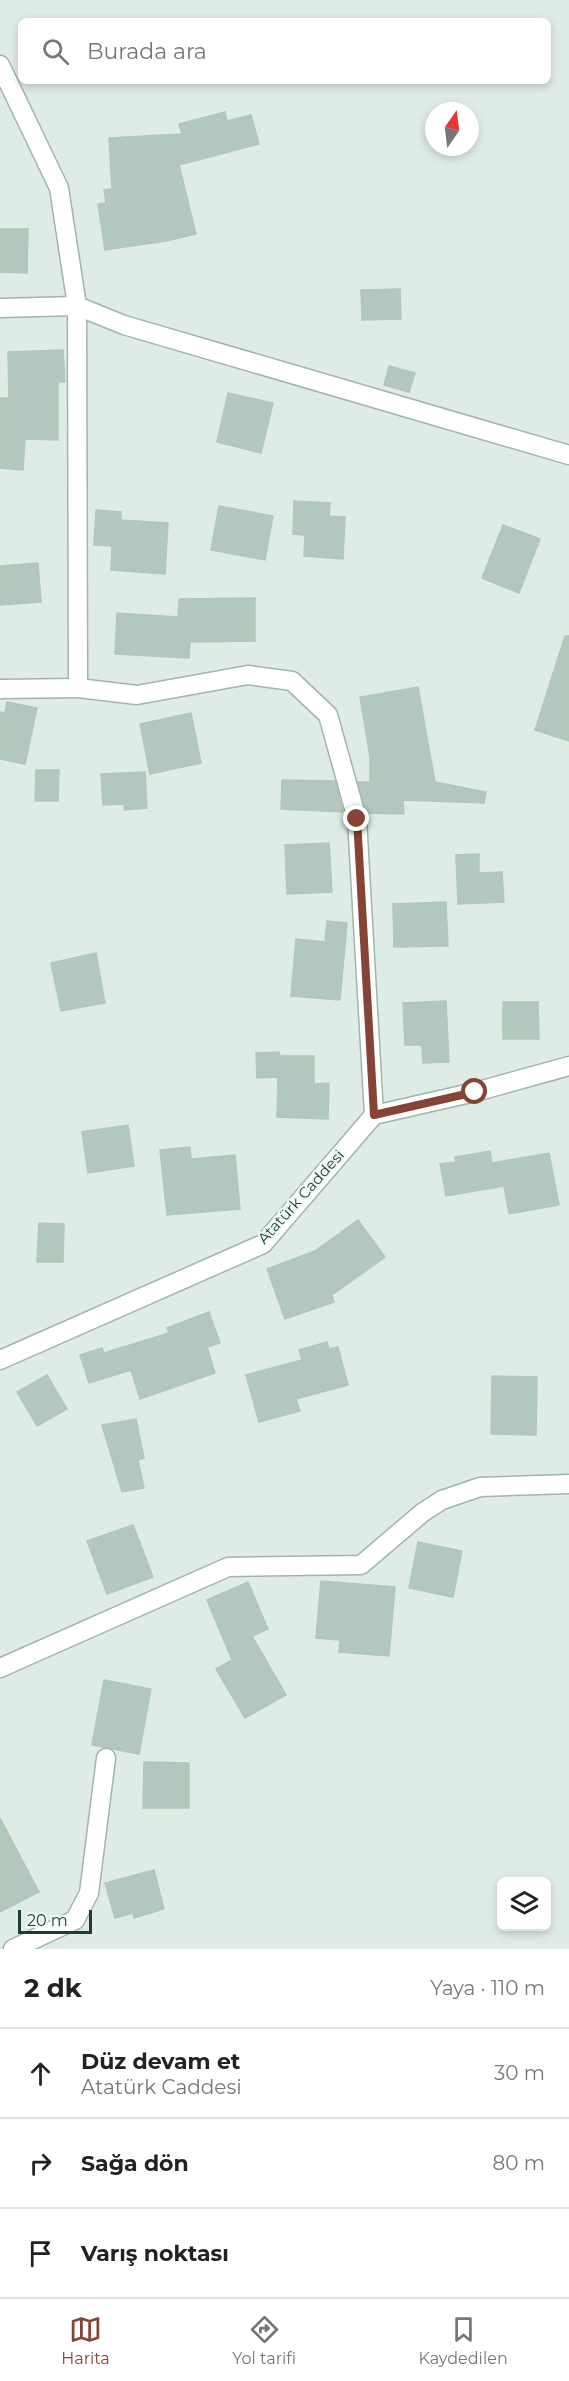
<!DOCTYPE html>
<html lang="tr">
<meta charset="utf-8">
<style>
:root{--surface:#fff;--page:#f2f2f2;--text:#222;--muted:#767676;--line:#e0e0e0;--accent:#854434}
body{margin:0;font-family:Montserrat,sans-serif;background:var(--page);color:var(--text)}
.controls{position:absolute;right:18px;bottom:18px;display:grid;overflow:hidden;border-radius:9px;box-shadow:0 3px 9px #0003}
.controls button{width:54px;height:54px;display:grid;place-items:center;padding:0;border:0;border-bottom:2px solid var(--line);background:var(--surface);color:var(--text);font:30px sans-serif}
.compass{position:absolute;left:425px;top:102px;width:54px;height:54px;border-radius:50%;background:var(--surface);box-shadow:0 3px 9px #0003;rotate:14deg}
.scale{position:absolute;left:18px;bottom:15px;width:74px;box-sizing:border-box;padding-left:6px;border:3px solid #1e3e33;border-top:0;font-size:16px;line-height:21px;white-space:nowrap;color:#1e3e33;-webkit-text-stroke:4px #eff8f3;paint-order:stroke}
.stop{position:absolute;width:18px;height:18px;margin:-14px;border:4px solid #854434;border-radius:50%;background:#fff}
.stop.end{background:#854434;border-color:#fff;box-shadow:0 2px 6px #0008}
.list{margin:0;padding:0;list-style:none}
h2{display:flex;justify-content:space-between;align-items:center;height:78px;margin:0;padding:0 24px;font-size:26px}
h2 small{font-size:20px;font-weight:400;color:var(--muted)}
.list li{display:grid;grid-template-columns:39px 1fr auto;gap:18px;align-items:center;box-sizing:border-box;height:90px;padding:0 24px;border-top:2px solid var(--line)}
.list b{display:block;font-size:22px;white-space:nowrap}
.list p{margin:0;font-size:20px;white-space:nowrap;color:var(--muted)}
.list em{font-size:20px;font-style:normal;color:var(--muted)}
.icon{flex:none;width:33px;height:33px;fill:none;stroke:currentColor;stroke-width:2;stroke-linecap:round;stroke-linejoin:round}
.map{position:relative;flex:none;width:569px;height:1949px;overflow:hidden}
.search{position:absolute;background:var(--surface);box-shadow:0 3px 9px #0003;left:18px;right:18px;top:18px;height:66px;display:flex;align-items:center;gap:15px;box-sizing:border-box;padding:0 21px;border-radius:9px;color:var(--muted);font-size:22px}
.sheet{height:348px;background:var(--surface)}
nav{display:flex;justify-content:space-around;align-items:center;box-sizing:border-box;height:84px;border-top:2px solid var(--line);background:var(--surface);font-size:16px;color:var(--muted)}
nav a{display:grid;justify-items:center;gap:3px}
nav .on{color:var(--accent)}
.map>svg:first-child{display:block}
.building{fill:#b4c7be;stroke:#b1c6bc;stroke-width:1.5}
.lines{fill:none;stroke-linecap:round;stroke-linejoin:round}
.street-casing{stroke:#a1b4ac;stroke-width:21}
.street{stroke:#fff;stroke-width:18}
.route{stroke:#854434;stroke-width:8}
.labels{text-anchor:middle;stroke-width:4.5;stroke-linejoin:round;paint-order:stroke}
.street-label{font-size:15px;fill:#1e3e33;stroke:#eff8f3}
</style>
<div class="map">
<svg width="569" height="1949" viewBox="0 0 569 1949">
<rect width="100%" height="100%" fill="#dfece5"/>
<g class="building">
<polygon points="225,112 227,121 251,115 259,144 179,165 196,234 166,241 105,250 98,204 106,203 104,190 112,189 109,138 182,134 179,124"/>
<polygon points="0,229 28,229 27,273 0,272"/>
<polygon points="400,289 401,319 362,320 361,290"/>
<polygon points="63,350 65,382 58,382 58,440 25,439 23,470 0,468 0,398 9,398 8,352"/>
<polygon points="389,366 415,373 409,392 384,385"/>
<polygon points="228,393 273,403 261,453 217,442"/>
<polygon points="294,501 330,503 329,516 345,517 343,559 304,556 305,535 293,534"/>
<polygon points="219,506 273,516 265,560 211,550"/>
<polygon points="96,510 121,512 121,520 168,523 165,574 111,570 112,546 94,545"/>
<polygon points="503,525 540,539 519,593 482,578"/>
<polygon points="38,563 41,602 0,605 0,566"/>
<polygon points="255,598 255,641 190,642 189,658 115,654 117,613 178,617 179,599"/>
<polygon points="565,636 569,636 569,741 535,730"/>
<polygon points="418,687 435,782 486,792 484,803 403,800 404,814 367,813 358,782 370,782 370,757 360,697"/>
<polygon points="7,702 37,708 25,764 0,759 0,712 5,713"/>
<polygon points="191,713 201,763 150,774 140,724"/>
<polygon points="36,770 59,770 58,801 35,801"/>
<polygon points="145,772 147,808 124,810 124,804 103,805 101,774"/>
<polygon points="282,780 335,781 343,812 281,809"/>
<polygon points="329,843 332,892 287,894 285,845"/>
<polygon points="479,854 479,873 502,872 504,902 458,904 456,855"/>
<polygon points="446,902 448,946 394,947 393,904"/>
<polygon points="327,921 347,923 340,1000 291,996 296,939 325,942"/>
<polygon points="96,953 105,1003 61,1011 51,963"/>
<polygon points="446,1001 449,1062 423,1063 422,1045 405,1045 403,1003"/>
<polygon points="503,1002 538,1002 539,1039 503,1039"/>
<polygon points="279,1052 280,1056 314,1056 314,1084 329,1083 328,1119 277,1117 278,1077 257,1078 256,1053"/>
<polygon points="128,1125 134,1166 88,1173 82,1132"/>
<polygon points="190,1147 191,1159 235,1155 240,1209 167,1215 160,1150"/>
<polygon points="490,1151 492,1163 549,1153 559,1205 509,1214 504,1186 446,1196 440,1164 456,1162 455,1157"/>
<polygon points="358,1220 385,1257 332,1295 334,1302 285,1319 267,1269 315,1251"/>
<polygon points="39,1223 64,1224 63,1262 37,1262"/>
<polygon points="209,1312 220,1343 207,1347 215,1373 140,1399 131,1370 89,1383 80,1355 102,1348 104,1353 169,1333 167,1328"/>
<polygon points="327,1342 329,1349 338,1347 348,1385 296,1399 300,1411 259,1422 246,1375 302,1360 299,1350"/>
<polygon points="47,1375 67,1409 37,1426 17,1392"/>
<polygon points="492,1376 537,1377 536,1435 491,1434"/>
<polygon points="136,1419 144,1458 138,1460 144,1488 122,1492 102,1425"/>
<polygon points="133,1525 153,1577 107,1594 87,1541"/>
<polygon points="418,1542 462,1551 453,1597 409,1588"/>
<polygon points="321,1581 395,1587 389,1656 339,1652 340,1640 316,1638"/>
<polygon points="248,1582 268,1629 252,1636 286,1695 245,1718 216,1669 232,1660 207,1600"/>
<polygon points="104,1680 151,1689 139,1754 92,1745"/>
<polygon points="144,1762 189,1763 189,1808 143,1808"/>
<polygon points="0,1818 39,1892 0,1912"/>
<polygon points="154,1870 164,1909 134,1918 133,1913 115,1918 105,1883"/>
</g>
<g class="lines">
<defs>
<g id="street">
<polyline points="0,65 59,188 77,306 78,688 137,695 248,675 292,681 328,715 357,819 374,1115"/>
<polyline points="0,308 77,306 124,325 569,455"/>
<polyline points="0,689 78,688"/>
<polyline points="0,1360 263,1244 374,1115 475,1092 569,1066"/>
<polyline points="0,1668 228,1567 361,1565 422,1513 442,1500 480,1487 569,1484"/>
<polyline points="13,1949 75,1920 89,1893 106,1758"/>
</g>
</defs>
<use href="#street" class="street-casing"/>
<use href="#street" class="street"/>
</g>
<g class="lines">
<polyline class="route" points="357,819 374,1115 475,1092"/>
</g>
<g class="labels">
<g class="street-label">
<text transform="translate(301 1197) rotate(-48)" y="5">Atatürk Caddesi</text>
</g>
</g>
</svg>
<div class="controls">
<button><svg class="icon" aria-label="layers" viewBox="0 0 24 24"><path d="M12 4l9 5-9 5-9-5zM3 14l9 5 9-5"/></svg></button>
</div>
<svg class="compass" viewBox="-18 -18 36 36"><path d="M0-13l5 13h-10z" fill="#e53935"/><path d="M0 13l5-13h-10z" fill="#767676"/></svg>
<div class="scale">20 m</div>
<div class="stop" style="left:475px;top:1092px"></div>
<div class="stop end" style="left:357px;top:819px"></div>
<div class="search"><svg class="icon" aria-label="search" viewBox="0 0 24 24"><circle cx="10" cy="10" r="6"/><path d="M15 15l6 6"/></svg>Burada ara</div>
</div>
<section class="sheet">
<h2>2 dk<small>Yaya · 110 m</small></h2>
<ul class="list">
<li><svg class="icon" aria-label="ahead" viewBox="0 0 24 24"><path d="M12 20V5M6 11l6-6 6 6"/></svg><div><b>Düz devam et</b><p>Atatürk Caddesi</p></div><em>30 m</em></li>
<li><svg class="icon" aria-label="right" viewBox="0 0 24 24"><path d="M7 20v-9h11M14 6l5 5-5 5"/></svg><div><b>Sağa dön</b></div><em>80 m</em></li>
<li><svg class="icon" aria-label="arrive" viewBox="0 0 24 24"><path d="M6 21V4h12l-3 4 3 4H6"/></svg><div><b>Varış noktası</b></div></li>
</ul>
</section>
<nav>
<a class="on"><svg class="icon" aria-label="map" viewBox="0 0 24 24"><path d="M3 6l6-2 6 2 6-2v14l-6 2-6-2-6 2zM9 4v14M15 6v14"/></svg>Harita</a>
<a><svg class="icon" aria-label="directions" viewBox="0 0 24 24"><path d="M12 3l9 9-9 9-9-9zM9 14v-3h6M13 9l2 2-2 2"/></svg>Yol tarifi</a>
<a><svg class="icon" aria-label="saved" viewBox="0 0 24 24"><path d="M7 4h10v16l-5-4-5 4z"/></svg>Kaydedilen</a>
</nav>
